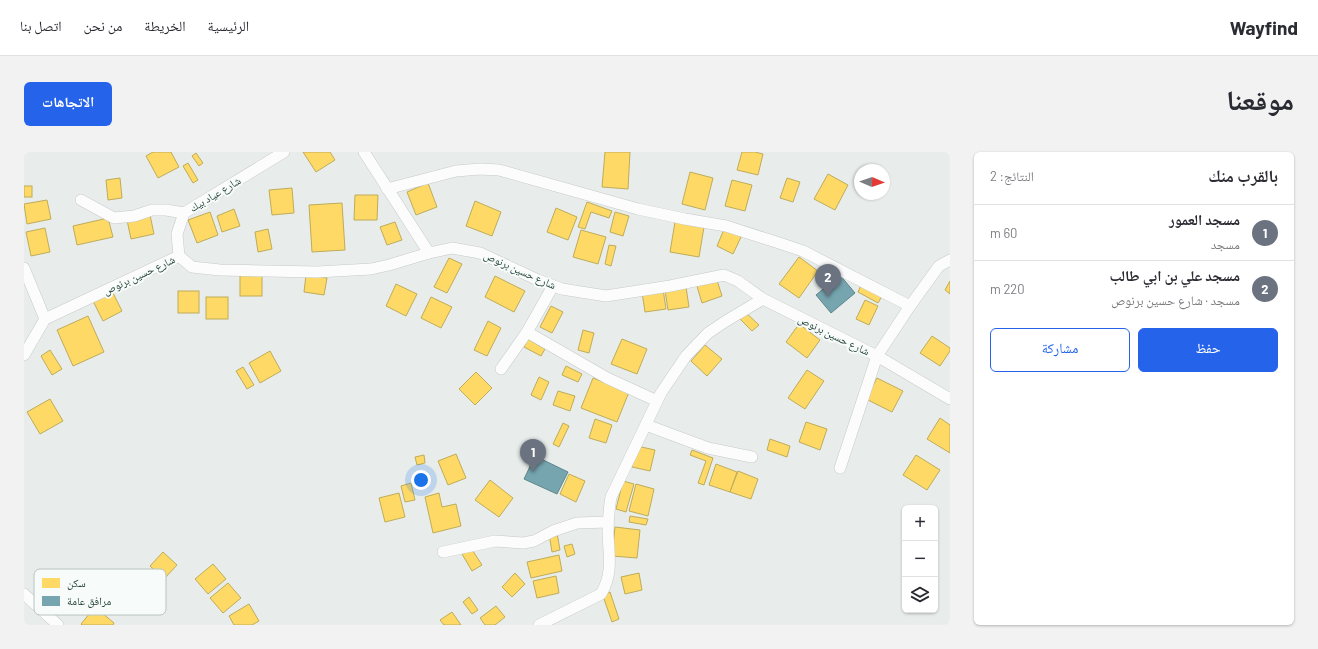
<!DOCTYPE html>
<html lang="ar">
<meta charset="utf-8">
<style>
:root{--surface:#fff;--page:#f2f2f3;--text:#2b2b33;--muted:#7c7c81;--line:#e1e1e2;--accent:#2563eb}
body{margin:0;font-family:Barlow,"Noto Naskh Arabic",sans-serif;background:var(--page);color:var(--text);direction:rtl}
.controls{position:absolute;right:12px;bottom:12px;display:grid;overflow:hidden;border-radius:6px;box-shadow:0 1px 3px #0004}
.controls button{width:36px;height:36px;display:grid;place-items:center;padding:0;border:0;border-bottom:1px solid var(--line);background:var(--surface);color:var(--text);font:20px sans-serif}
.compass{position:absolute;left:830px;top:12px;width:36px;height:36px;border-radius:50%;background:var(--surface);box-shadow:0 1px 3px #0004;rotate:92deg}
.you{position:absolute;left:397px;top:328px;width:14px;height:14px;margin:-10px;border:3px solid #fff;border-radius:50%;background:#1a73e8;box-shadow:0 0 0 6px #1a73e833}
.badge{display:grid;place-items:center;width:26px;height:26px;border-radius:50%;background:var(--accent);color:#fff;font-size:13px;font-weight:700}
.pin{position:absolute;translate:-50% -33px;filter:drop-shadow(0 1px 2px #0008)}
.pin::after{content:'';position:absolute;top:21px;width:14px;height:12px;background:inherit;clip-path:polygon(0 0,100% 0,50% 100%)}
.list{margin:0;padding:0;list-style:none}
h2{display:flex;justify-content:space-between;align-items:center;height:52px;margin:0;padding:0 16px;font-size:17px}
h2 small{font-size:13px;font-weight:400;color:var(--muted)}
.list li{display:grid;grid-template-columns:26px 1fr auto;gap:12px;align-items:center;box-sizing:border-box;height:56px;padding:0 16px;border-top:1px solid var(--line)}
.list b{display:block;font-size:15px;white-space:nowrap}
.list p{margin:0;font-size:13px;white-space:nowrap;color:var(--muted)}
.list em{font-size:13px;font-style:normal;color:var(--muted)}
.actions{display:flex;gap:8px;padding:12px 16px}
.actions a{flex:1;padding:9px 0;border:1px solid var(--accent);border-radius:6px;text-align:center;font-size:14px;color:var(--accent)}
.actions .main{background:var(--accent);color:#fff}
.icon{flex:none;width:22px;height:22px;fill:none;stroke:currentColor;stroke-width:2;stroke-linecap:round;stroke-linejoin:round}
.map{position:relative;flex:none;width:926px;height:473px;overflow:hidden;direction:ltr;border-radius:6px}
header{display:flex;align-items:center;gap:24px;box-sizing:border-box;height:56px;padding:0 20px;background:var(--surface);border-bottom:1px solid var(--line)}
header strong{font-size:19px}
nav{display:flex;gap:22px;margin-inline-start:auto;font-size:14px}
.intro{display:flex;align-items:center;justify-content:space-between;box-sizing:border-box;height:96px;padding:0 24px}
h1{margin:0;font-size:28px}
.button{padding:10px 18px;border-radius:6px;background:var(--accent);color:#fff;font-size:14px;font-weight:700}
main{display:flex;gap:24px;padding:0 24px}
aside{flex:1;background:var(--surface);border-radius:6px;box-shadow:0 1px 3px #0004}
.map>svg:first-child{display:block}
.homes{fill:#ffd966;stroke:#bdac59}
.public{fill:#76a5af;stroke:#5d878c}
.lines{fill:none;stroke-linecap:round;stroke-linejoin:round}
.minor-casing{stroke:#c5cac8;stroke-width:12}
.minor{stroke:#fcfcfc;stroke-width:11}
.labels{text-anchor:middle;stroke-width:4;stroke-linejoin:round;paint-order:stroke}
.street-label{font-size:11px;fill:#24423a;stroke:#f7fbf9}
.key{fill:#f7fbf9;stroke:#b8c4c0;stroke-width:1}
.key-label{font-size:11px;fill:#24423a}
</style>
<header>
<strong>Wayfind</strong>
<nav><a>الرئيسية</a><a>الخريطة</a><a>من نحن</a><a>اتصل بنا</a></nav>
</header>
<div class="intro"><h1>موقعنا</h1><a class="button">الاتجاهات</a></div>
<main>
<aside>
<h2>بالقرب منك<small>النتائج: 2</small></h2>
<ul class="list">
<li><span class="badge" style="background:#6b7280">1</span><div><b>مسجد العمور</b><p>مسجد</p></div><em>60 m</em></li>
<li><span class="badge" style="background:#6b7280">2</span><div><b>مسجد علي بن ابي طالب</b><p>مسجد · شارع حسين برنوص</p></div><em>220 m</em></li>
</ul>
<div class="actions"><a class="main">حفظ</a><a>مشاركة</a></div>
</aside>
<div class="map">
<svg width="926" height="473" viewBox="0 0 926 473">
<rect width="100%" height="100%" fill="#e8edeb"/>
<g class="homes">
<polygon points="129,0 147,0 155,15 134,26 122,4"/>
<polygon points="279,0 306,0 311,8 292,20"/>
<polygon points="581,0 606,0 604,37 578,35"/>
<polygon points="718,0 731,0 739,2 734,23 713,18"/>
<polygon points="172,1 179,11 175,14 168,4"/>
<polygon points="164,11 174,28 169,31 159,14"/>
<polygon points="666,20 689,26 681,58 658,52"/>
<polygon points="804,22 824,33 811,58 790,47"/>
<polygon points="96,26 98,46 84,48 82,28"/>
<polygon points="763,26 776,30 769,50 756,46"/>
<polygon points="708,28 728,33 721,59 701,54"/>
<polygon points="404,31 413,55 392,63 383,40"/>
<rect x="0" y="34" width="8" height="11"/>
<polygon points="268,36 270,61 248,63 245,38"/>
<polygon points="331,43 354,43 353,68 330,68"/>
<polygon points="23,48 27,67 3,72 0,52"/>
<polygon points="451,49 477,60 468,84 442,74"/>
<polygon points="563,50 588,59 585,66 567,60 561,77 554,75"/>
<polygon points="318,51 321,98 288,100 285,53"/>
<polygon points="532,56 553,65 544,88 523,80"/>
<polygon points="210,57 216,74 198,80 193,64"/>
<polygon points="186,60 194,83 173,91 164,68"/>
<polygon points="591,60 605,64 599,84 586,80"/>
<polygon points="126,63 130,82 107,87 103,68"/>
<polygon points="84,66 89,85 53,93 49,74"/>
<polygon points="371,70 378,88 363,93 356,75"/>
<polygon points="651,70 680,75 675,105 646,100"/>
<polygon points="701,75 718,83 709,102 693,94"/>
<polygon points="21,76 26,100 7,104 2,80"/>
<polygon points="244,77 248,97 234,100 231,80"/>
<polygon points="557,78 582,85 574,112 549,105"/>
<polygon points="585,93 592,94 587,114 581,112"/>
<polygon points="775,105 794,119 775,146 755,132"/>
<polygon points="425,106 438,112 423,141 410,135"/>
<rect x="216" y="122" width="22" height="22"/>
<polygon points="282,123 303,126 300,143 280,140"/>
<polygon points="471,124 501,139 490,160 461,145"/>
<polygon points="692,125 698,144 678,151 672,131"/>
<polygon points="926,129 926,142 921,138"/>
<polygon points="372,132 393,142 382,164 362,154"/>
<polygon points="837,133 858,144 854,151 834,140"/>
<polygon points="662,135 665,155 644,158 641,138"/>
<polygon points="639,137 642,157 621,160 618,140"/>
<polygon points="88,139 98,159 79,169 69,149"/>
<rect x="154" y="139" width="21" height="22"/>
<rect x="182" y="145" width="22" height="22"/>
<polygon points="407,145 428,155 417,176 397,166"/>
<polygon points="841,148 854,154 845,173 832,167"/>
<polygon points="527,154 539,160 528,181 516,175"/>
<polygon points="721,160 735,173 728,179 715,166"/>
<polygon points="64,164 80,200 49,214 33,178"/>
<polygon points="464,169 477,176 463,204 450,198"/>
<polygon points="775,172 796,188 783,206 762,190"/>
<polygon points="559,178 570,181 565,201 554,198"/>
<polygon points="908,184 926,196 926,199 916,214 896,201"/>
<polygon points="504,187 521,197 517,204 500,195"/>
<polygon points="598,187 623,197 613,222 587,212"/>
<polygon points="681,193 698,207 683,224 667,209"/>
<polygon points="26,198 38,217 28,223 17,204"/>
<polygon points="246,199 257,219 236,231 225,211"/>
<polygon points="542,214 558,222 554,230 538,223"/>
<polygon points="219,215 230,233 223,237 212,219"/>
<polygon points="783,218 800,229 781,257 764,246"/>
<polygon points="452,220 468,236 451,253 435,237"/>
<polygon points="515,225 525,230 517,248 507,243"/>
<polygon points="569,226 605,240 593,270 557,256"/>
<polygon points="853,226 879,239 868,260 842,247"/>
<polygon points="534,239 551,244 546,259 529,253"/>
<polygon points="26,247 39,269 16,282 3,260"/>
<polygon points="916,266 926,273 926,301 903,287"/>
<polygon points="571,267 588,273 582,291 565,286"/>
<polygon points="782,270 803,277 796,298 775,290"/>
<polygon points="539,271 545,274 535,295 529,292"/>
<polygon points="746,287 766,294 763,305 743,298"/>
<polygon points="613,294 631,298 626,319 608,315"/>
<polygon points="668,298 689,306 680,333 674,331 682,309 666,303"/>
<polygon points="432,302 442,326 424,333 414,309"/>
<polygon points="400,303 401,311 393,313 391,305"/>
<polygon points="892,303 916,318 903,338 879,323"/>
<polygon points="692,312 713,320 706,340 685,333"/>
<polygon points="714,319 734,327 727,347 706,340"/>
<polygon points="545,322 561,329 552,350 536,342"/>
<polygon points="466,328 489,346 475,365 451,348"/>
<polygon points="599,329 610,332 602,360 592,357"/>
<polygon points="387,331 391,348 381,350 377,334"/>
<polygon points="612,332 630,337 624,364 605,359"/>
<polygon points="375,341 381,365 361,370 355,346"/>
<polygon points="415,341 418,355 432,352 437,374 409,381 401,345"/>
<polygon points="606,364 624,367 622,373 605,370"/>
<polygon points="591,375 616,378 613,406 588,404"/>
<polygon points="533,381 536,398 528,400 525,382"/>
<polygon points="548,392 551,402 543,405 540,394"/>
<polygon points="447,396 458,413 448,419 438,402"/>
<polygon points="139,400 153,413 140,427 126,414"/>
<polygon points="535,403 538,419 507,426 503,410"/>
<polygon points="189,412 202,427 184,442 171,427"/>
<polygon points="491,421 501,432 488,445 478,435"/>
<polygon points="615,421 618,438 601,442 597,425"/>
<polygon points="532,424 535,441 513,446 509,429"/>
<polygon points="204,431 217,446 199,461 186,446"/>
<polygon points="586,440 595,467 588,470 579,444"/>
<polygon points="445,445 454,458 448,462 439,450"/>
<polygon points="225,452 235,469 228,473 210,473 205,464"/>
<polygon points="472,454 481,465 471,473 461,473 456,466"/>
<polygon points="71,455 90,471 89,473 58,473 57,472"/>
<polygon points="428,460 437,473 420,473 416,468"/>
</g>
<g class="public">
<polygon points="816,123 831,141 807,161 792,143"/>
<polygon points="511,304 544,320 533,342 500,327"/>
</g>
<g class="lines">
<defs>
<g id="minor">
<polyline points="340,0 405,101"/>
<polyline points="363,37 432,19 456,17 475,18 614,57 661,67 702,74 752,90 779,99 886,154 853,204 816,316"/>
<polyline points="57,48 90,66 110,64 128,58 142,58 160,61"/>
<polyline points="155,104 153,82 160,61 260,0"/>
<polyline points="0,116 21,167"/>
<polyline points="886,154 915,114 926,108"/>
<polyline points="503,180 583,226 633,249"/>
<polyline points="0,203 21,167 155,104 168,115 196,118 293,120 347,117 365,113 405,101 428,96 456,101 514,128 538,137 582,144 646,134 700,123 714,129 739,147 853,204 926,247"/>
<polyline points="477,217 503,180 529,134"/>
<polyline points="622,273 684,296 728,305"/>
<polyline points="419,400 471,389 499,391 510,389 529,379 553,371 584,370"/>
<polyline points="0,442 34,473"/>
<path d="M515,473L577,442C589,422 585,404 584,382C584,369 585,357 587,345L637,241L662,204L684,181L702,169L739,147"/>
</g>
</defs>
<use href="#minor" class="minor-casing"/>
<use href="#minor" class="minor"/>
</g>
<g class="labels">
<g class="street-label">
<text transform="translate(191 42) rotate(-31)" y="4">شارع عياد بيك</text>
<text transform="translate(496 118) rotate(24)" y="4">شارع حسين برنوص</text>
<text transform="translate(115 123) rotate(-25)" y="4">شارع حسين برنوص</text>
<text transform="translate(810 183) rotate(26)" y="4">شارع حسين برنوص</text>
</g>
</g>
<rect x="10" y="417" width="132" height="46" rx="6" class="key"/>
<rect x="18" y="426" width="18" height="10" fill="#ffd966"/>
<rect x="18" y="444" width="18" height="10" fill="#76a5af"/>
<g class="key-label">
<text x="43" y="435">سكن</text>
<text x="43" y="453">مرافق عامة</text>
</g>
</svg>
<div class="controls">
<button>+</button>
<button>−</button>
<button><svg class="icon" aria-label="layers" viewBox="0 0 24 24"><path d="M12 4l9 5-9 5-9-5zM3 14l9 5 9-5"/></svg></button>
</div>
<svg class="compass" viewBox="-18 -18 36 36"><path d="M0-13l5 13h-10z" fill="#e53935"/><path d="M0 13l5-13h-10z" fill="#7c7c81"/></svg>
<div class="you"></div>
<div class="pin badge" style="left:509px;top:320px;background:#6b7280">1</div>
<div class="pin badge" style="left:804px;top:145px;background:#6b7280">2</div>
</div>
</main>
